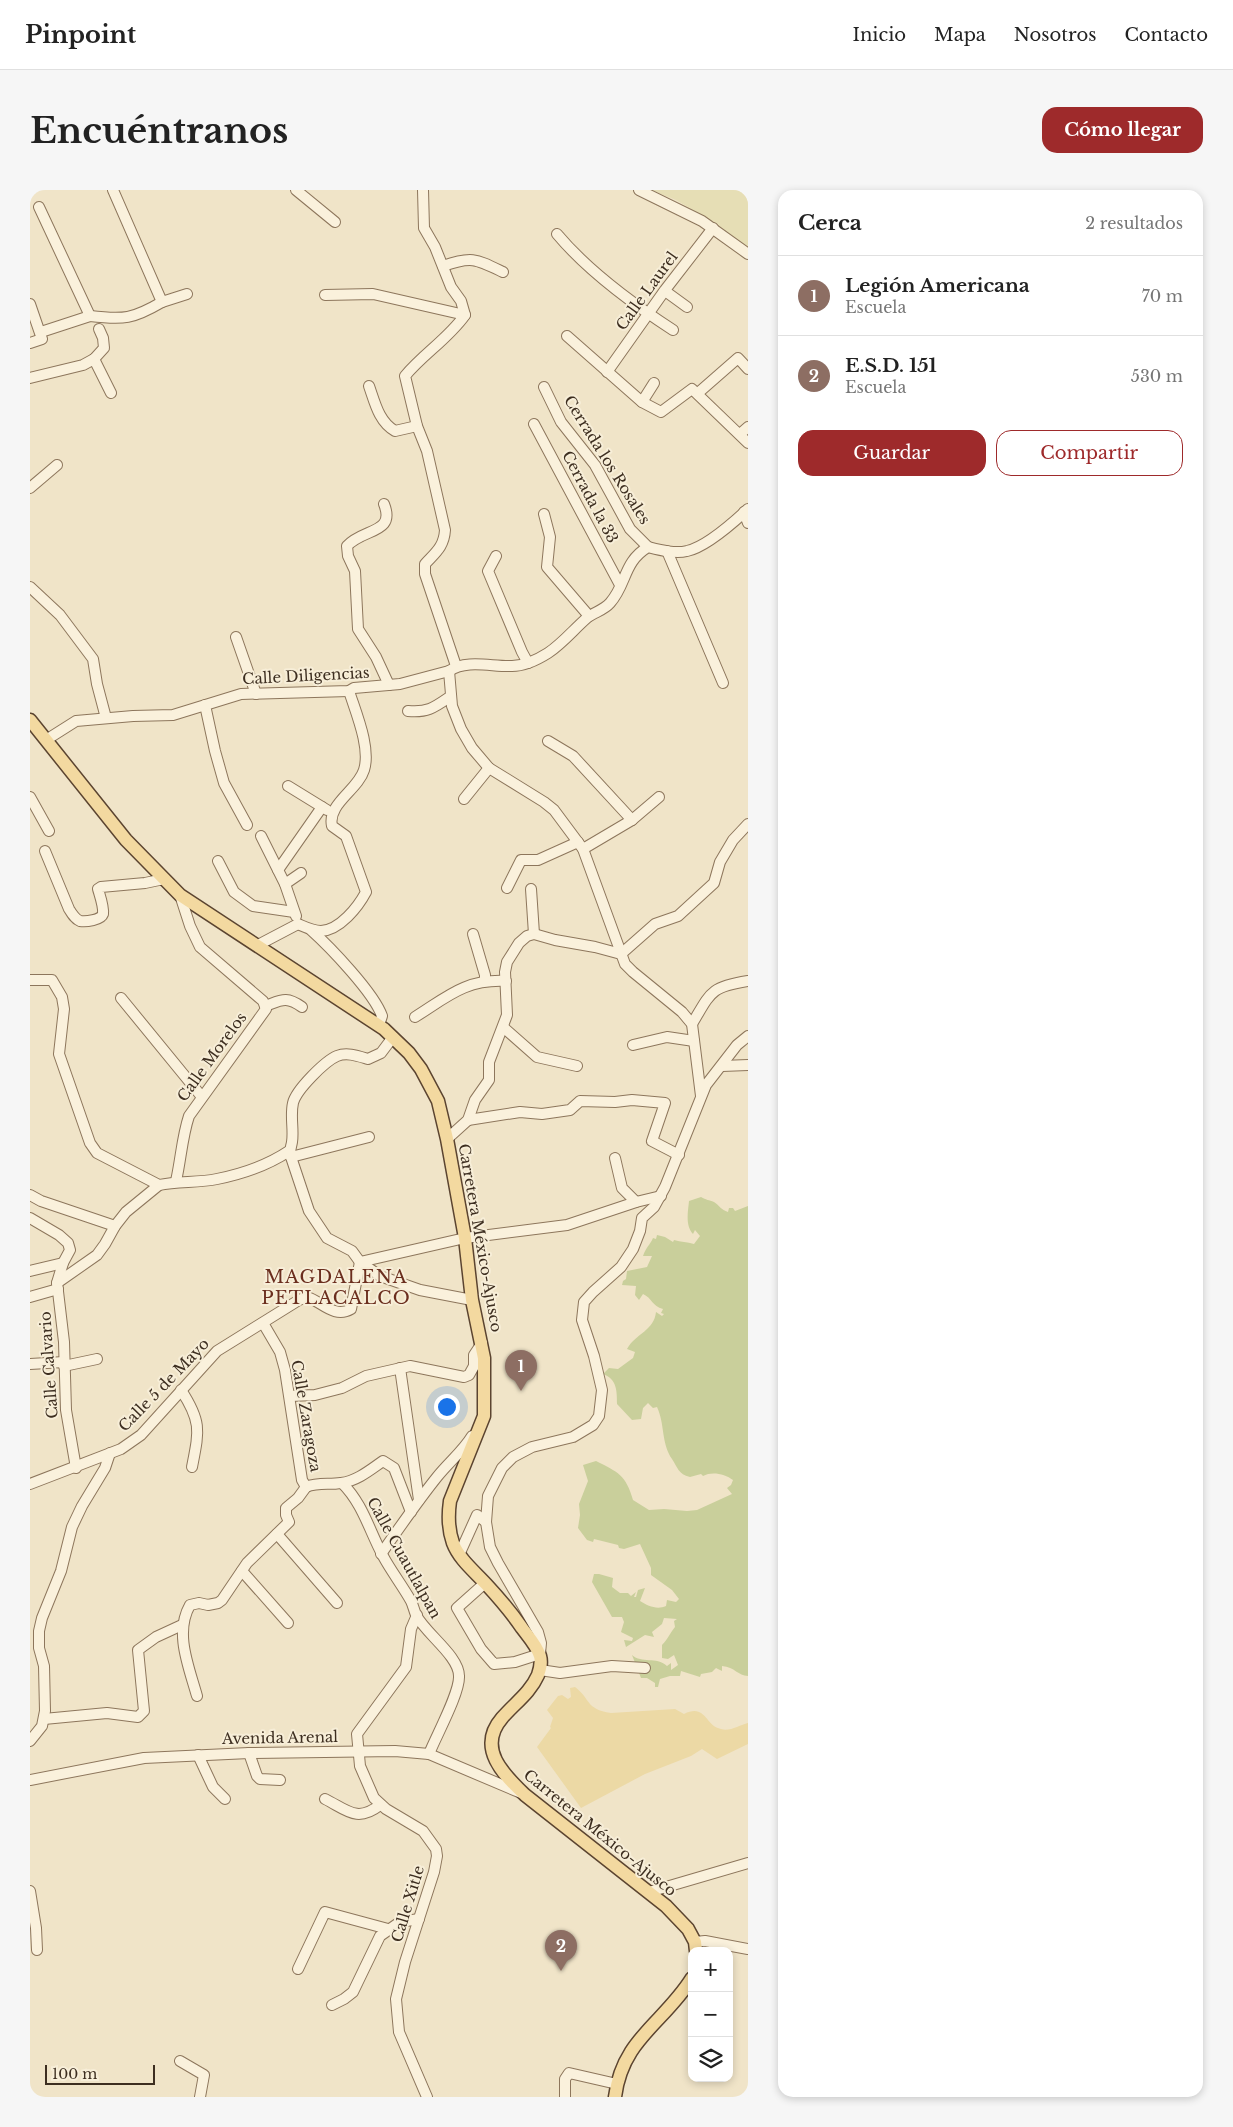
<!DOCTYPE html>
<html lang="es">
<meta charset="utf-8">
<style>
:root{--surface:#fff;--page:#f6f6f6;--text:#222;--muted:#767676;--line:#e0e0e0;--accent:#9e2a2b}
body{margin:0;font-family:"Libre Baskerville",serif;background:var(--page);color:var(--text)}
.controls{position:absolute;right:15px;bottom:15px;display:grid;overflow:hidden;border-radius:10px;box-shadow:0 2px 8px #0003}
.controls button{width:45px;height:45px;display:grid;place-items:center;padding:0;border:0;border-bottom:1px solid var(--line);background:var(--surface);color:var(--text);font:25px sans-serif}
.scale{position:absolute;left:15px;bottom:12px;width:110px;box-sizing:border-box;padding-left:5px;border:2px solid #3d2e20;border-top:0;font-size:14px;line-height:18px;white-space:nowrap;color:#3d2e20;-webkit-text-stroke:4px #f7eed8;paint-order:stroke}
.you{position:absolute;left:416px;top:1216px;width:18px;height:18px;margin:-12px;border:4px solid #fff;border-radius:50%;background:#1a73e8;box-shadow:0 0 0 8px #1a73e833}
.badge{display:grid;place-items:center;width:32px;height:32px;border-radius:50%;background:var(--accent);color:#fff;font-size:16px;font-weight:700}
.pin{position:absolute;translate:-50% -41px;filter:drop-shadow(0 1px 2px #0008)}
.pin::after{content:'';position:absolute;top:26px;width:18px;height:15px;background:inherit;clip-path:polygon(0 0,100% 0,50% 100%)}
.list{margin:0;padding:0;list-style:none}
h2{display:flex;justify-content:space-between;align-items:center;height:65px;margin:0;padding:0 20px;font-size:21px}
h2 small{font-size:16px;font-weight:400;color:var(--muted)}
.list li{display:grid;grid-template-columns:32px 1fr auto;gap:15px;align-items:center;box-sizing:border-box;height:80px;padding:0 20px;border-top:1px solid var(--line)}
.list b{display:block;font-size:19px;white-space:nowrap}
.list p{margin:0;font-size:16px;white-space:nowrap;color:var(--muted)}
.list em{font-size:16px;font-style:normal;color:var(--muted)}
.actions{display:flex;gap:10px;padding:15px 20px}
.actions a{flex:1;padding:11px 0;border:1px solid var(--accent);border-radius:15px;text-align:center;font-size:18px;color:var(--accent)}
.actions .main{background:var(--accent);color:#fff}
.icon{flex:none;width:28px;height:28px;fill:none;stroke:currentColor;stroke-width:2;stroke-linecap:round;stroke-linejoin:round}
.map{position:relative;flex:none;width:718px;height:1907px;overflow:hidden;border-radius:15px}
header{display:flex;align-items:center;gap:30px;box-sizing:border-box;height:70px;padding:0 25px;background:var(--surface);border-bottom:1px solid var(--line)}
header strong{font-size:24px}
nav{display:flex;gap:28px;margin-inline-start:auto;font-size:18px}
.intro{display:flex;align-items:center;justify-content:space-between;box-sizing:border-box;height:120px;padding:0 30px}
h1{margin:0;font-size:35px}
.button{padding:12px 22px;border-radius:15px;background:var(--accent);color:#fff;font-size:18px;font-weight:700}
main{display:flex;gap:30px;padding:0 30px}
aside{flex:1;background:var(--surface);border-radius:15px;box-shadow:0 2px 8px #0003}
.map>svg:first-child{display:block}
.farmland{fill:#e6deb5}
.green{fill:#c9cf9b}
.sand{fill:#ecd9a5}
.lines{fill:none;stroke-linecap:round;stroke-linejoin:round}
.minor-casing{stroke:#8d765c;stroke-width:12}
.major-casing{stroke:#5b4430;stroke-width:15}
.minor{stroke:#faf1dc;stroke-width:10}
.major{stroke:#f3d9a0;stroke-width:12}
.labels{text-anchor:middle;stroke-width:4;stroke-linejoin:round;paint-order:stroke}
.street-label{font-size:15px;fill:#3d2e20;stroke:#f7eed8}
.quarter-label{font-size:18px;letter-spacing:1px;fill:#6b2e1e;stroke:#f7eed8}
</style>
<header>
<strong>Pinpoint</strong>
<nav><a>Inicio</a><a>Mapa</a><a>Nosotros</a><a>Contacto</a></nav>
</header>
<div class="intro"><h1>Encuéntranos</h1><a class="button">Cómo llegar</a></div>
<main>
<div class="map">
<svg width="718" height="1907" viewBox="0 0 718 1907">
<rect width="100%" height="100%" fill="#f0e4c8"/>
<polygon class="farmland" points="621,0 718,0 718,65 688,35 646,10"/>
<path class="green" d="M671,1007C676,1010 679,1010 684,1012C689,1015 691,1020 698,1022L699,1018H703L705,1021L718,1016V1486C708,1486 705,1477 692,1476V1481L686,1478L682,1482L671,1484L670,1487L651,1481L650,1486H640L630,1489L628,1497H625V1493L617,1488H611L602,1465C612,1474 626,1466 637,1476L641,1473V1480L648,1475L644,1465L638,1469L632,1468V1455C638,1449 640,1443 645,1437L644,1431L647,1429L634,1428L632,1434L622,1442L624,1447L615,1445L596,1457L594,1450L602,1451L603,1448L591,1442L594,1432L592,1427H582L562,1392L564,1384H569L583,1388L582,1397L590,1403H598L601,1406L606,1402L604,1407H606L608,1400L615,1398L610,1411C618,1416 627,1420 636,1416L637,1410L646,1412L649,1409L642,1400L621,1385V1378L610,1354L594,1359L589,1358L588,1355L564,1349L563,1352L557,1350L548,1338L550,1325L549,1314L558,1291L553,1275L566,1271C588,1282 596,1285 603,1310L619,1320L634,1319L657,1321L667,1320L702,1304L697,1298L701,1295L703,1290C695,1284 682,1281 673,1286L671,1284L660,1287C648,1284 648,1278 642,1269C631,1253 635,1234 627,1217L623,1218L618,1213L613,1218L611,1229L602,1230L587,1214C587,1201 587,1189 573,1184L579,1178L588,1179L603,1168L605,1162L597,1159C606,1143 624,1141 626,1122L632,1126L634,1124L631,1123L633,1119C622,1116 622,1108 613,1104L609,1110L605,1105L606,1096L592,1095L593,1091L596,1089L597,1081L617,1077L622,1066H613C616,1057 620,1055 623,1048L626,1049L627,1045L635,1047L643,1052L644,1050C651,1052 657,1052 664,1054L670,1046L665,1040L663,1044C655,1035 658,1022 659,1011Z"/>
<path class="sand" d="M545,1497C561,1509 555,1519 581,1523L645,1519L654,1524C676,1513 675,1536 691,1539C699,1542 710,1535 718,1533V1554L687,1569L672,1559L661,1566L615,1584L551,1618L507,1557L521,1538L520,1537L523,1528L517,1520L528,1506L532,1505L538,1509L541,1507L540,1498Z"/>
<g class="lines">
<defs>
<g id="minor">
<polyline points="83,0 132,112 157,104"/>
<polyline points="266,0 305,32"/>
<path d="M393,0L394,38L405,57L421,97L431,111L435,125C418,149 393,164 375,186L387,236L397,261L415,340C414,357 405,363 395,374V384L426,476"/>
<polyline points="609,0 672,31 718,64"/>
<polyline points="9,17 60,126 11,142"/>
<path d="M527,44C558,81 603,114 643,140"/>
<path d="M413,76C442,66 446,69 473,82"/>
<polyline points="635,101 657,117"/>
<polyline points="295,105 343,104 435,125"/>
<polyline points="0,114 12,149 0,153"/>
<path d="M60,126C94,130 103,129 132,112"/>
<polyline points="537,146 612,212 631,222 662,199 718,253"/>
<polyline points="64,169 74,158 73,148 69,139"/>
<polyline points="577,182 635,100 683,38"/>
<polyline points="0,188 53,175 64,169 81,203"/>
<path d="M339,196C345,213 349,232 365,241L387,236"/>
<polyline points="514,197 531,232 565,275 600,339 618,357"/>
<polyline points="668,203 708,168 718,179"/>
<polyline points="612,212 624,193"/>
<polyline points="504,234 590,395"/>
<polyline points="710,244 718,237"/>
<polyline points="0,298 27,275"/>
<path d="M354,314C366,344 333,338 317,356L318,366L325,381L328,439L346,467L359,495"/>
<polyline points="714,322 718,333"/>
<polyline points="514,324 520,347 517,377 559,426"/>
<polyline points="637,361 693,493"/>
<polyline points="466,366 458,381 492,462 498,473"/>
<polyline points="0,397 30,425 63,469 67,494 76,528"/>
<polyline points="206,447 226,504"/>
<polyline points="419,481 422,516 431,539 442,558 459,578 514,612 524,620 553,659 595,774 603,782 652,822 662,834 671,906"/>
<polyline points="175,515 185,561 194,593 217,635"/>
<path d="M378,521C398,523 405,517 421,506"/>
<path d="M16,550L46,531L103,526L143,525L211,504L319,501L324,498L370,494L419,481C437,469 462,477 482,476C495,476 507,470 518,463C533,453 544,439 558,427C565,422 574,420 580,413C597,394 593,372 618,357C630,360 645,364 657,361C676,357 704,332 718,319"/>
<polyline points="518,551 543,566 602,630"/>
<polyline points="258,596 297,620"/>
<polyline points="0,607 19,641"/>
<polyline points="434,609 459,578"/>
<polyline points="231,646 255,694 266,726"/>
<polyline points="553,659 602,630 629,607"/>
<path d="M15,661L39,719C42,724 45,729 50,731C56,732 71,730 73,724C74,717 70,706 68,699L71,697L115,693L134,689"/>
<polyline points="188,671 204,702 223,716 264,722"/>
<polyline points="248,680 292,617"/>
<polyline points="255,694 271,683"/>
<polyline points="477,698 491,670 508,670 548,652"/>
<polyline points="501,699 504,744"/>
<path d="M268,734C275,737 283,741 291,741C310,740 328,717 336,702L316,646L302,636C297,614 328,600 334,580C341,558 326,523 319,501"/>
<path d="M281,740C300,757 344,803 352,826L349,835"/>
<polyline points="443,744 455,785 455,790"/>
<polyline points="228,755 268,734"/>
<path d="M0,790H22L32,807L34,819L29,864L60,953L67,963L129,995C148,991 168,993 187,989C212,984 238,975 259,961"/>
<polyline points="91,808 172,907"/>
<path d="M235,816C252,810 256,806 272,817"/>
<path d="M385,827C417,807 435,789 476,791"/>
<path d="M662,834C681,802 680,797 718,791"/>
<polyline points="473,837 507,867 547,876"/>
<path d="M363,847L351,863L338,869C328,866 317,862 307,866C295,871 266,900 263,913C260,926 264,940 262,952C261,958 259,961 261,967L279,1021L297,1048L322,1061L330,1072L350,1086L390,1100L442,1110"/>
<polyline points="603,855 637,847 664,851"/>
<polyline points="692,876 718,875"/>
<polyline points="438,930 490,922 512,924 540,920 550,911 585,912 602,910 635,913 622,951 649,965"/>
<polyline points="417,949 438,930 445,910 459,890 459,872 477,825 475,782 477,772 489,753 497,746 504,744 525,750 565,757 591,764 625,734 648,726 684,693 690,672 703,650 718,634"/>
<polyline points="261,967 339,947"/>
<polyline points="585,968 592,998 606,1012"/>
<path d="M146,991C151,969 152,947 159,926L236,819L233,811L170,757L160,736L150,705"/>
<polyline points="0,1005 11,1011 85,1036"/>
<polyline points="0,1028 29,1045 38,1053 40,1060 33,1073 27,1093 34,1152 36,1220 46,1278"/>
<polyline points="330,1072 435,1048 537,1035 606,1012 631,1006"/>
<polyline points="0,1081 33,1073"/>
<polyline points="27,1093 67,1065 75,1054 85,1036 96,1022 129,995"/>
<polyline points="0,1107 28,1099"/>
<polyline points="233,1133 250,1162 255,1180 272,1290 276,1297"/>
<polyline points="0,1174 34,1172"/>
<polyline points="34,1176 67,1169"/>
<polyline points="370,1178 389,1310"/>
<path d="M151,1200C172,1232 169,1241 162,1277"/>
<polyline points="260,1206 285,1205 312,1198 336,1186 380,1176 434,1187 439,1185 444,1176 444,1165 452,1153"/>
<path d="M312,1293C333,1314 339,1340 353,1366C361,1381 372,1395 381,1411C383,1415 384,1420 386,1425C396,1444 429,1466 429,1486C430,1503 406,1546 399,1564"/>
<path d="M0,1294L91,1259L111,1245L187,1161L269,1110L277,1107C291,1111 304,1129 321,1119L330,1072"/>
<path d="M276,1297C288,1292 299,1295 311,1293C327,1291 340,1280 353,1271L364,1278L381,1322"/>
<polyline points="247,1344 307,1413"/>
<path d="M351,1364C369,1338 387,1312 407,1287C418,1273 433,1261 442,1246"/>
<polyline points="429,1365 447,1325 456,1332"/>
<polyline points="212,1381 258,1433"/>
<polyline points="455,1393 427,1418 451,1459 464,1474 485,1472 510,1464 511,1453 508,1442 468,1373 460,1357 456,1332 458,1306 472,1278 483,1267 502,1257 543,1247 563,1235 569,1226 572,1200 564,1166 552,1130 554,1112 563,1102 591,1077 603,1059 610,1041 612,1028 624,1017 635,997 676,895 707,855 718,846"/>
<polyline points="387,1425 381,1439 376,1477 327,1544 330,1576 344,1608 356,1619 393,1641 406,1659 407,1666 404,1682 375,1772 366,1809 369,1842 397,1907"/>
<polyline points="510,1480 530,1483 582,1476 615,1478"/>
<path d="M167,1506C159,1477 144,1443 160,1415L169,1413L178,1415L188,1413L192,1410L217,1373L259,1332L256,1325V1318L268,1308L276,1297"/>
<polyline points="14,1529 77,1523 108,1527 114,1521 108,1460 126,1447 152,1435"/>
<polyline points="0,1551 12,1536 15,1521 14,1476 9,1458 9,1441 12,1428 31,1381 42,1337 52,1316 75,1278 80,1263"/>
<polyline points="219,1563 227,1586 230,1589 250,1590"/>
<polyline points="168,1565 183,1597 195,1609"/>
<polyline points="0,1590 114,1568 219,1563 365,1561 399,1564 491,1603"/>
<path d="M295,1609C317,1620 327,1633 350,1615"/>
<polyline points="0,1701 6,1738 7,1760"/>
<polyline points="619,1702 718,1673"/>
<polyline points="665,1752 675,1751 718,1759"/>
<polyline points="268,1779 295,1722 358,1739"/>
<polyline points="302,1815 314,1809 323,1802 350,1746 370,1732 389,1729"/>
<polyline points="150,1871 174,1885 170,1907"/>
<polyline points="535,1907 535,1889 539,1883 587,1894"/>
</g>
<g id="major">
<path d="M0,530L96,650L150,705L354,839L379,863L391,879L408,911L417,949L435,1048L442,1110L454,1168V1226L420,1311C418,1325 418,1339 423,1353C429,1369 444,1381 456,1394C469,1408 481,1422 492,1438C498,1446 507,1456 510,1466C512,1473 510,1479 508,1485C500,1503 485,1513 472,1528C446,1558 474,1585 495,1605L636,1716L658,1739L665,1752L666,1761"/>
<path d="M585,1907C592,1849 634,1833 662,1788"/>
</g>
</defs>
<use href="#minor" class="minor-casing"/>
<use href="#major" class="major-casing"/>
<use href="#minor" class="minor"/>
<use href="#major" class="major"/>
</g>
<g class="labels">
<g class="street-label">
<text transform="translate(617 101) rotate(-54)" y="5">Calle Laurel</text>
<text transform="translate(577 270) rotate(58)" y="5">Cerrada los Rosales</text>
<text transform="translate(560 307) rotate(62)" y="5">Cerrada la 33</text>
<text transform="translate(276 486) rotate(-3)" y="5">Calle Diligencias</text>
<text transform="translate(182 867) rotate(-54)" y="5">Calle Morelos</text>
<text transform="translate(450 1048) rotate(80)" y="5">Carretera México-Ajusco</text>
<text transform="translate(19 1175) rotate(-94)" y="5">Calle Calvario</text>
<text transform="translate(134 1195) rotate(-46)" y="5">Calle 5 de Mayo</text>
<text transform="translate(276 1226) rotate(80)" y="5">Calle Zaragoza</text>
<text transform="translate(374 1368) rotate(61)" y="5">Calle Cuautlalpan</text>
<text transform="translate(250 1548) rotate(-1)" y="5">Avenida Arenal</text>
<text transform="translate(570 1643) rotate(39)" y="5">Carretera México-Ajusco</text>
<text transform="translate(378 1714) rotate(-73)" y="5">Calle Xitle</text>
</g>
<g class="quarter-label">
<text x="306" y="1093">MAGDALENA<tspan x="306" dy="21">PETLACALCO</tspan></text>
</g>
</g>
</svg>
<div class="controls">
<button>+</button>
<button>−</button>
<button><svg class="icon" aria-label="layers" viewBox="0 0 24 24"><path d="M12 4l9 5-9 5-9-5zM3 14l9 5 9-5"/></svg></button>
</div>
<div class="scale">100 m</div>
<div class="you"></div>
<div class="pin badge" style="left:491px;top:1201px;background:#8d6e63">1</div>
<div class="pin badge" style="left:531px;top:1781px;background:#8d6e63">2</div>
</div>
<aside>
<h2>Cerca<small>2 resultados</small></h2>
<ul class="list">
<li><span class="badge" style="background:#8d6e63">1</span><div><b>Legión Americana</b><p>Escuela</p></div><em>70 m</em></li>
<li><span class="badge" style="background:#8d6e63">2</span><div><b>E.S.D. 151</b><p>Escuela</p></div><em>530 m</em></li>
</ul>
<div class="actions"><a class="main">Guardar</a><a>Compartir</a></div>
</aside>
</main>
